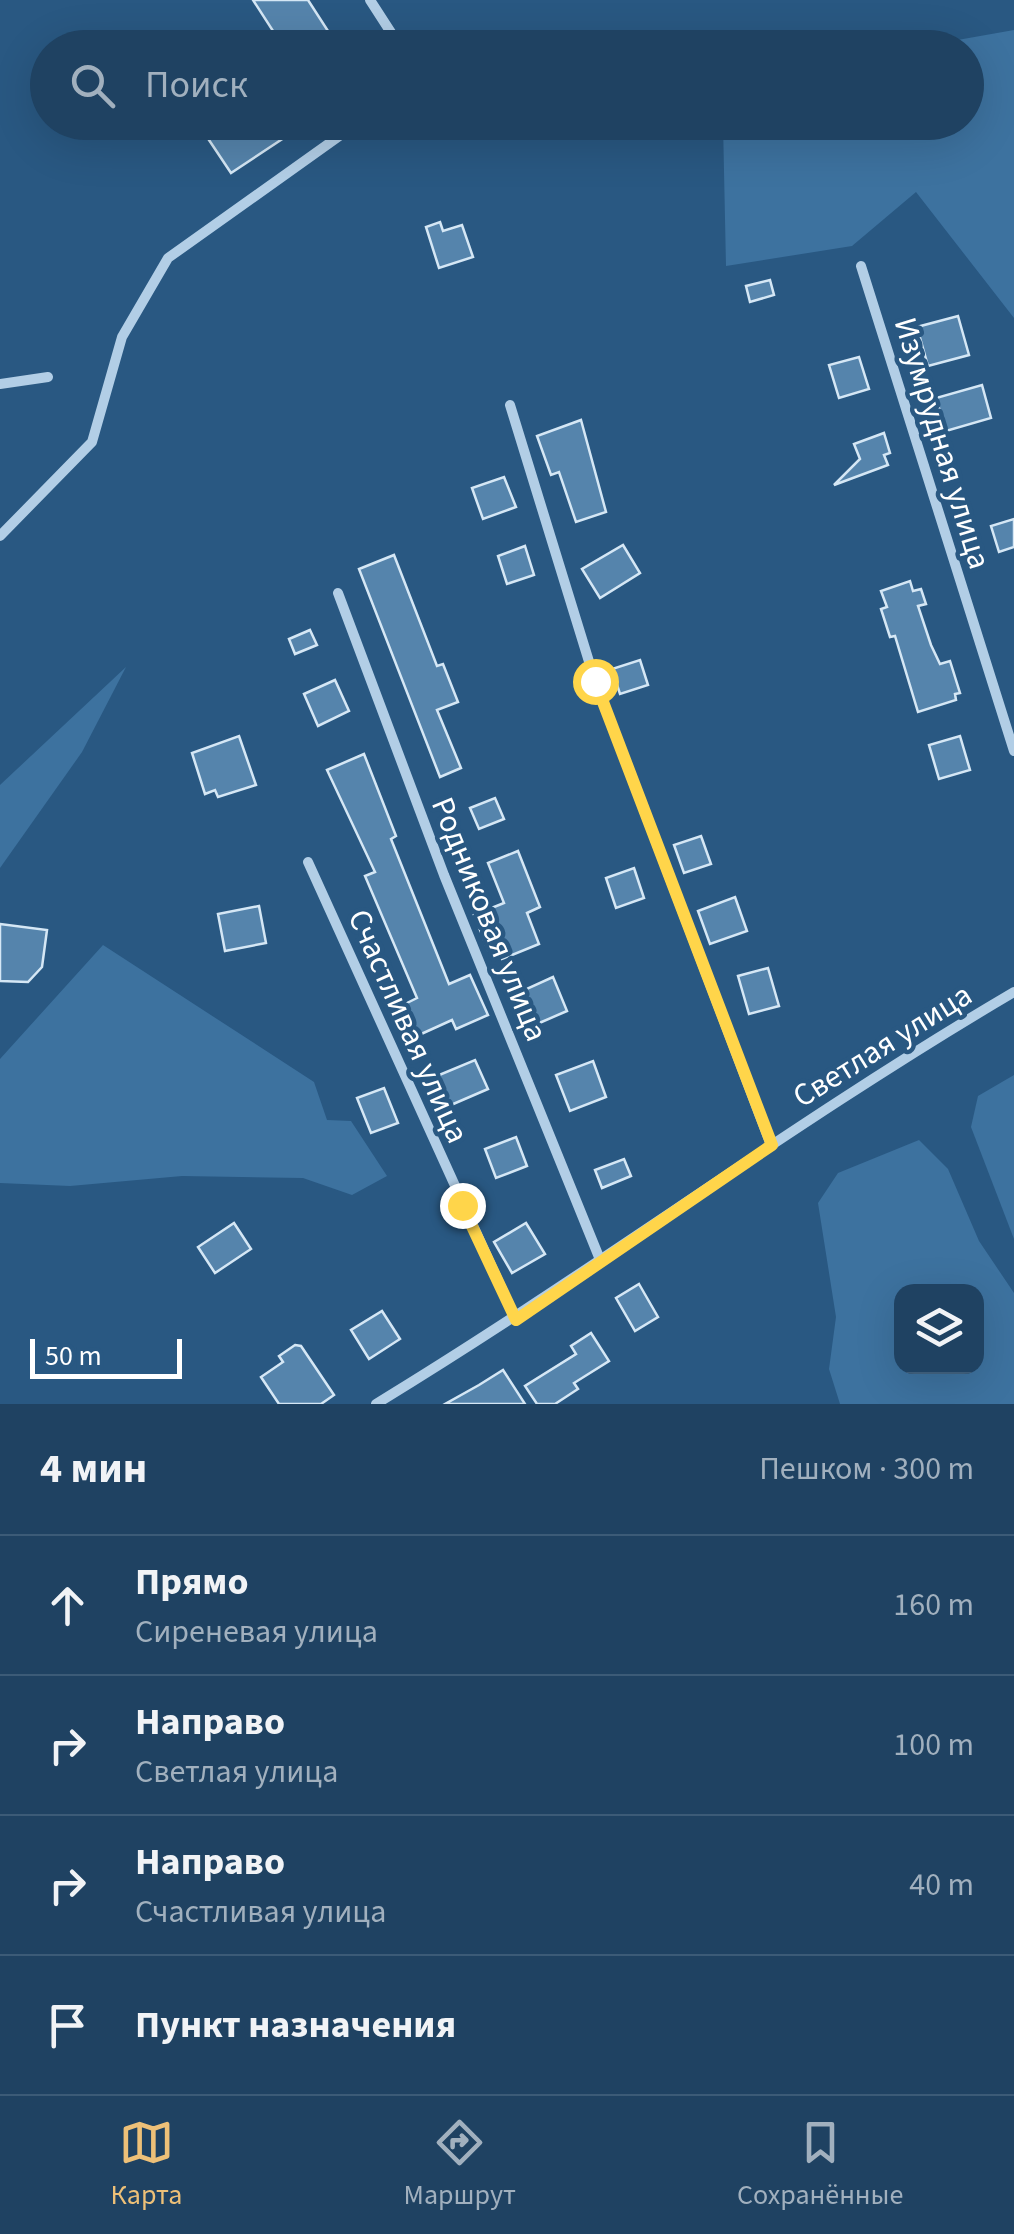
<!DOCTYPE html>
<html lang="ru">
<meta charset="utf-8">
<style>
:root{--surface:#1f4262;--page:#2c4d6b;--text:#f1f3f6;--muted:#a1b0be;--line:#3c5b77;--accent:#edc078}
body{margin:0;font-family:"Source Sans 3",sans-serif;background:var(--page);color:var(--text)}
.controls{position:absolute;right:30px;bottom:30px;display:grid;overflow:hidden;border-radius:20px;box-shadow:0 10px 40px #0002}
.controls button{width:90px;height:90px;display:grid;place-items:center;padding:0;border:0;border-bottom:2px solid var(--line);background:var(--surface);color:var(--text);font:50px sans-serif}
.scale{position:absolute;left:30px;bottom:25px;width:152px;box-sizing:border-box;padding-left:10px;border:5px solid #fff;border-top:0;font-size:28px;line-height:35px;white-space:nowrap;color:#fff;-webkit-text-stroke:8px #295882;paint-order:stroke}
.stop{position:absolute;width:30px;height:30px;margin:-22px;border:8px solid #ffd54a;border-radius:50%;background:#fff}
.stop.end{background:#ffd54a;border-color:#fff;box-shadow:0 2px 10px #0008}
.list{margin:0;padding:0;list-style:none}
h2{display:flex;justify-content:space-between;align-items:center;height:130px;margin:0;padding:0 40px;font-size:42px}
h2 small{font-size:32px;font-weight:400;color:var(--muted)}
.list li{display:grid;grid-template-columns:65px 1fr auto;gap:30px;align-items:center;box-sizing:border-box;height:140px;padding:0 40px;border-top:2px solid var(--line)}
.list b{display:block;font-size:38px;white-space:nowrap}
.list p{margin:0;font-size:32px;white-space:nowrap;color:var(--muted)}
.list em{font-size:32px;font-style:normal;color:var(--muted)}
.icon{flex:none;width:55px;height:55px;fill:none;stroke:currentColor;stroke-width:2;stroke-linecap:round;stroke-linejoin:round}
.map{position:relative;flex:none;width:1014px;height:1404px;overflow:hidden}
.search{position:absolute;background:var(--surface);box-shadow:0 10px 40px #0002;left:30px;right:30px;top:30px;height:110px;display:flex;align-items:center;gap:25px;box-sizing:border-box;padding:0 35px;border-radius:55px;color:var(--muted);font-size:38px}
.sheet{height:690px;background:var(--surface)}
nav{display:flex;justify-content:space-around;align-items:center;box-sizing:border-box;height:140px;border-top:2px solid var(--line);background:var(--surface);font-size:28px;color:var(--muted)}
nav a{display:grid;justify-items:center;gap:5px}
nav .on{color:var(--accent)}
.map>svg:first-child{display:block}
.green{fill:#3d729f;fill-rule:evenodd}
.building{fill:#5584ac;stroke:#d5e7f5;stroke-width:2.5}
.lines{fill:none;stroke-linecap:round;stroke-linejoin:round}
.street{stroke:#b2cee6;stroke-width:10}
.route{stroke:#ffd54a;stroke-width:12}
.labels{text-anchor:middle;stroke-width:9;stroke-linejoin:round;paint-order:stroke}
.street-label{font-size:32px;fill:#fff;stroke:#295882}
</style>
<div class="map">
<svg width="1014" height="1404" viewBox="0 0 1014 1404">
<rect width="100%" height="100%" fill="#295882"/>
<g class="green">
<polygon points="1014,30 1014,318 916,192 852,246 726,266 723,123 966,122 966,48 918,47"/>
<polygon points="126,667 82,752 0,868 0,785"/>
<polygon points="103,945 314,1082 327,1120 351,1121 387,1176 352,1195 303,1178 182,1176 70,1186 0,1183 0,1059"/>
<polygon points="1014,1075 1014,1239 971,1127 978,1096"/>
<path d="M919,1140L948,1169L979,1241L1014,1293V1404H840L829,1369L836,1317L818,1203L838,1173ZM902,1292H976V1366H902Z"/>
</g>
<g class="building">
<polygon points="253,0 308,0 339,48 284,48"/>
<polygon points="235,122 308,122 231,173 209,140"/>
<polygon points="440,222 443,231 462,225 473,257 439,268 426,227"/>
<polygon points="770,280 774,295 750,302 746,286"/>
<polygon points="958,316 969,355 928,366 917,327"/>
<polygon points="859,357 869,389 839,398 829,365"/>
<polygon points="982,385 991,418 946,431 936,398"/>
<polygon points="581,420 606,512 576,522 559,472 551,475 537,436"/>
<polygon points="884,433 890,453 884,455 888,465 834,485 860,459 854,444"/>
<polygon points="504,477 516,507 483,519 472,488"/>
<polygon points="1014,519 1014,547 999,552 991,526"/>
<polygon points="623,545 640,573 600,598 582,569"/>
<polygon points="525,546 534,575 507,584 498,556"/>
<polygon points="394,555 437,666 443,664 458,702 437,710 461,768 440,777 359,569"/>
<polygon points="910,581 913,591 921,589 926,604 918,606 931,645 940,664 950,661 960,693 955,694 956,700 918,712 895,636 890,637 881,609 887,607 881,591"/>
<polygon points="310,630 317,645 295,654 289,639"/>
<polygon points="640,660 648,685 620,694 612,669"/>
<polygon points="335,680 349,711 318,726 304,694"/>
<polygon points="239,736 256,785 218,797 215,790 205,794 192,753"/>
<polygon points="960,736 970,770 939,779 929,745"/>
<polygon points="364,754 396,836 391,839 449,984 470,975 488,1015 456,1029 452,1020 419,1035 405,1004 417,998 365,876 375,872 327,770"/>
<polygon points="495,798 504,819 479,829 470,808"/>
<polygon points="701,836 711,864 684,873 674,845"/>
<polygon points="518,851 540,907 527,913 539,944 502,959 497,947 488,950 474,915 504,903 488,863"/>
<polygon points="634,868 644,898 616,908 606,878"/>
<polygon points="735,897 747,931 710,944 698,911"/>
<polygon points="259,906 266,943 225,951 218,914"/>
<polygon points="0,924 47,930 42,967 28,982 0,981"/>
<polygon points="768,968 779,1006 749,1014 738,976"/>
<polygon points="553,977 567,1011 537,1024 522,991"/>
<polygon points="475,1060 488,1089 444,1108 432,1078"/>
<polygon points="593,1061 606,1097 570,1111 556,1075"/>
<polygon points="384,1088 398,1123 371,1133 357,1098"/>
<polygon points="516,1137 527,1166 496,1178 485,1149"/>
<polygon points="624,1159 631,1176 602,1188 595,1170"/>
<polygon points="234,1223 251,1249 215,1273 198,1247"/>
<polygon points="526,1223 545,1254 512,1273 494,1242"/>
<polygon points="639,1284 658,1317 635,1331 616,1298"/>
<polygon points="382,1311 400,1339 369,1359 351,1330"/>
<polygon points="591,1333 609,1361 574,1383 578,1389 555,1404 537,1404 525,1386 576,1354 571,1346"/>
<polygon points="295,1345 301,1346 334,1395 321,1404 279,1404 261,1377 283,1362 279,1356"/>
<polygon points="503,1370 525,1404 445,1404 479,1385"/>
</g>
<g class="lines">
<g class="street">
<polyline points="370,0 401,48"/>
<polyline points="861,266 1014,751"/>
<polyline points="0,384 48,377"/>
<polyline points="510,405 595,681 771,1145"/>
<polyline points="0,536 92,442 122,337 168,258 359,122"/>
<polyline points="338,593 444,875 601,1262"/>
<polyline points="308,862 516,1320"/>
<path d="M376,1404C593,1272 796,1120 1014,992"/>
</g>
</g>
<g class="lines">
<polyline class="route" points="462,1205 516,1320 772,1145 595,681"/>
</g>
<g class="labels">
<g class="street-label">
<text transform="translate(943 443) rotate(73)" y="11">Изумрудная улица</text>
<text transform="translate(490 919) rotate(68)" y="11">Родниковая улица</text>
<text transform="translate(409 1026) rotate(66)" y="11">Счастливая улица</text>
<text transform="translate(882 1045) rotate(-32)" y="11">Светлая улица</text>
</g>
</g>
</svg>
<div class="controls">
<button><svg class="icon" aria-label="layers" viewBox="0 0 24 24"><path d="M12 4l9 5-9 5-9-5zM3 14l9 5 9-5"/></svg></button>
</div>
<div class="scale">50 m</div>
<div class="stop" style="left:595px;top:681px"></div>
<div class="stop end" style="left:462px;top:1205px"></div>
<div class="search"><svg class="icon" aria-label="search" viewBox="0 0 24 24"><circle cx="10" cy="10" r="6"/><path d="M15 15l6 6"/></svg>Поиск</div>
</div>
<section class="sheet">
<h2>4 мин<small>Пешком · 300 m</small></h2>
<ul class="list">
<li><svg class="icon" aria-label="ahead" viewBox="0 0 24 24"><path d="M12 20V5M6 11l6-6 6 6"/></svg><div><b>Прямо</b><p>Сиреневая улица</p></div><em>160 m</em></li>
<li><svg class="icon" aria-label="right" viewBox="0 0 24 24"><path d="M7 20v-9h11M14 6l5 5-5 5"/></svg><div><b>Направо</b><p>Светлая улица</p></div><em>100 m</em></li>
<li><svg class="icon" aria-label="right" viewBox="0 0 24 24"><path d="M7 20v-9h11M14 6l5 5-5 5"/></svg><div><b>Направо</b><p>Счастливая улица</p></div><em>40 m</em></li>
<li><svg class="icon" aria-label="arrive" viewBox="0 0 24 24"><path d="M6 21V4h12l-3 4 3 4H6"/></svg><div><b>Пункт назначения</b></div></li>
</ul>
</section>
<nav>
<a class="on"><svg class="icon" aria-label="map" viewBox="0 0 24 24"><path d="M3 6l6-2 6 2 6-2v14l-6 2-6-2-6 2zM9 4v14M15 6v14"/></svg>Карта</a>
<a><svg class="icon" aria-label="directions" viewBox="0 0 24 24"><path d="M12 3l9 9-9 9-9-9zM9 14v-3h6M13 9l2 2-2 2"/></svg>Маршрут</a>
<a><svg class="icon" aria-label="saved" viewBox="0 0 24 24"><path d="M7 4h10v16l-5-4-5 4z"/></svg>Сохранённые</a>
</nav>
